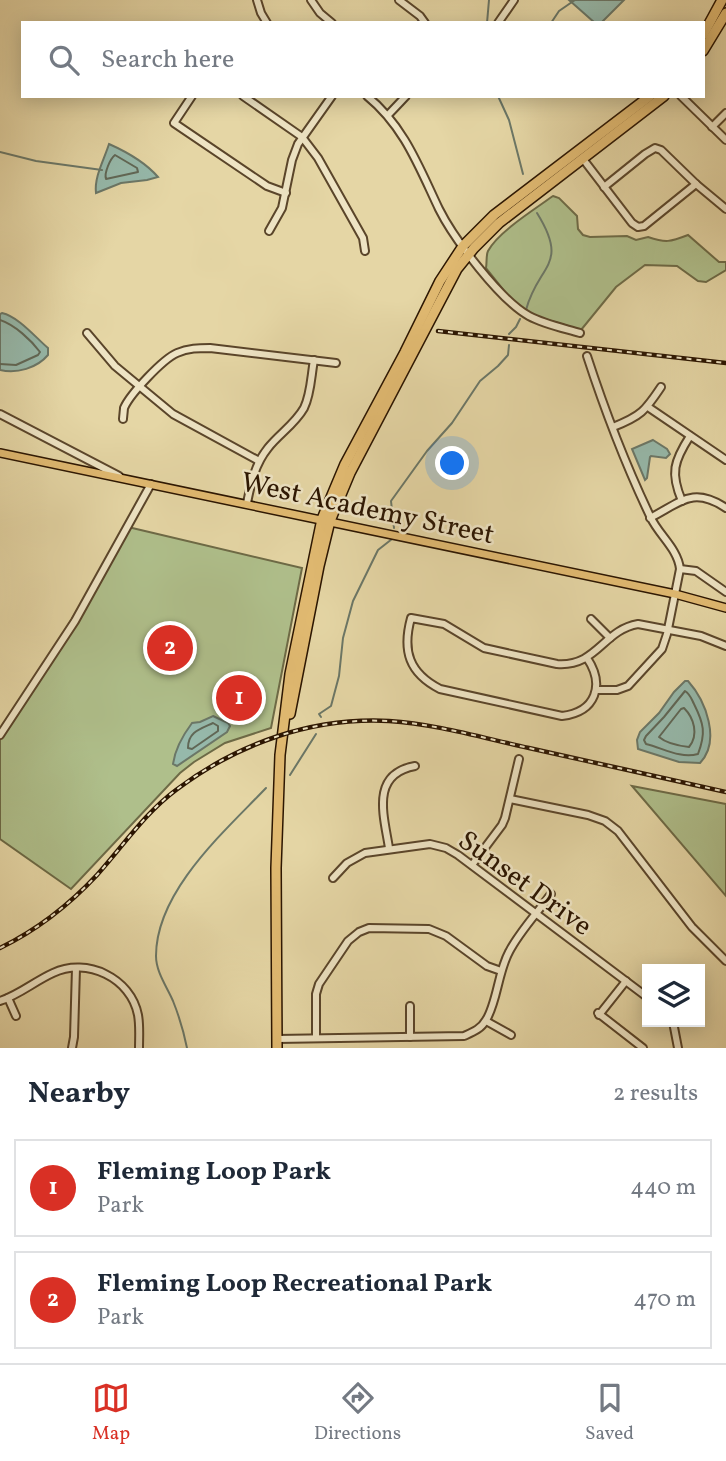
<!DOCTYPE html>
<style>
:root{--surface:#fff;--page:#f2f2f3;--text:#1f2937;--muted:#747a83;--line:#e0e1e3;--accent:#d93025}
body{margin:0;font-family:Vollkorn,serif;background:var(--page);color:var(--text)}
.controls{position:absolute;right:21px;bottom:21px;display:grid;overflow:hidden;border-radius:0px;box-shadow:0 4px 18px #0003}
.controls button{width:63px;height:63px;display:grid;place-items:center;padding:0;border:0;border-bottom:2px solid var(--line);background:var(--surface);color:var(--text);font:35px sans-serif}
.you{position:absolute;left:453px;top:464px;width:24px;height:24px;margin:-18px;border:5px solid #fff;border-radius:50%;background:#1a73e8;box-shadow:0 0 0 10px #1a73e833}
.badge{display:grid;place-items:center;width:46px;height:46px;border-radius:50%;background:var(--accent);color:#fff;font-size:23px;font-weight:700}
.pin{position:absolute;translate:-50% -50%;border:4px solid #fff;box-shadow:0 2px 7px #0006}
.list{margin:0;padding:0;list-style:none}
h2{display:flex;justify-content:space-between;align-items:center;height:91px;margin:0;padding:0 28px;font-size:30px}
h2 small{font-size:23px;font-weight:400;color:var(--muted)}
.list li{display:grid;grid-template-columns:46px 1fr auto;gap:21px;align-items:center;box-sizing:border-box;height:98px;margin:0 14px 14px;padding:0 14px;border:2px solid var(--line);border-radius:0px}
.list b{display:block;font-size:26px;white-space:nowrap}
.list p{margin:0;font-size:23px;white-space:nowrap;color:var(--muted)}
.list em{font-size:23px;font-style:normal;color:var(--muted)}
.icon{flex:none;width:38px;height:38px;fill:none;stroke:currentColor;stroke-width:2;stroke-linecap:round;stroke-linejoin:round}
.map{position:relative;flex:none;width:726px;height:1048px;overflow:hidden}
.search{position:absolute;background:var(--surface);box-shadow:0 4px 18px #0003;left:21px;right:21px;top:21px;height:77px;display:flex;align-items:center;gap:18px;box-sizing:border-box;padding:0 24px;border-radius:0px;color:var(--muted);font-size:26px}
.sheet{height:315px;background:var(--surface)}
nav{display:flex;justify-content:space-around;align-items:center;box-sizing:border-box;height:98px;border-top:2px solid var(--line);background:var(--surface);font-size:19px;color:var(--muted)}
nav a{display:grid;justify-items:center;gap:4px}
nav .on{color:var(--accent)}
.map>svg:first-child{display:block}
.green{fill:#afbf8b;stroke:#6d6a46;stroke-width:2}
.water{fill:#96b9ab;stroke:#6b7767;stroke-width:2}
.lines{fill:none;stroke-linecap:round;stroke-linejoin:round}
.shore{stroke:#606756;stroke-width:2}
.stream{stroke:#6b7767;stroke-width:2}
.minor-casing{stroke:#5a452a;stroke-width:10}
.major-casing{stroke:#2b1501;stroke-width:10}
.highway-casing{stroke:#2b1501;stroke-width:12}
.minor{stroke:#eee4c4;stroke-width:6}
.major{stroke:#e2bb72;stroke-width:7}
.highway{stroke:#e2bb72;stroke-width:9}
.rail-casing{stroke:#2b1501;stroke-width:4.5}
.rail{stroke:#eee4c4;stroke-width:2;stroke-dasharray:5;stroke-linecap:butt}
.labels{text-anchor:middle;stroke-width:5;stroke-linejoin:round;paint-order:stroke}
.street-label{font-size:28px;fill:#2b1501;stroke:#eee4c4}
</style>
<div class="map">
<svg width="726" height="1048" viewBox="0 0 726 1048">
<rect width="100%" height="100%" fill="#e5d6a5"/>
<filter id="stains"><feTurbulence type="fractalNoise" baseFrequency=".00286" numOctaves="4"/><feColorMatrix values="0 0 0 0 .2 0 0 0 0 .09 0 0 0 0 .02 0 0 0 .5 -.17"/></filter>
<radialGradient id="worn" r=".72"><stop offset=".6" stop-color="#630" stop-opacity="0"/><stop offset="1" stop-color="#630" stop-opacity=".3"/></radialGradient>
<g class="green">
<path d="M553,196L559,198L577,216L578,229L583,235L590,237L627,236L636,240L648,237C666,243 670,242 688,235L719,262H726V270L706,282L698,281L677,266L645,265L616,287L581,330L532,315L518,308L486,268C487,262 486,255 488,251C498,232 535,209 553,196Z"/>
<polygon points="128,527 302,568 271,728 225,743 194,762 180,773 71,889 0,839 0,737"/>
<polygon points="632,786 726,804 726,896"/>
</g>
<g class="water">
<polygon points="569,0 624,0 601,23 595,23"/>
<path d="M109,144C127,152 145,162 158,177L147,180L121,183L96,193C94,177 104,160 109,144Z"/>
<path d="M2,313C19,317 35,337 48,348V355C37,368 17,374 0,370V314Z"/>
<polygon points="653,440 667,449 670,454 666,458 651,456 650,457 647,478 645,480 632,449"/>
<path d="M685,681H688C706,701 721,741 700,763L679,762L638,749L637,740L640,732L659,713L674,692Z"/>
<path d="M213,716L228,723L230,726L227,732L177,766L173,764C175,749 183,735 192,723L200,722Z"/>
</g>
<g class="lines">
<g class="shore">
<path d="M115,155L137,168L138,172L106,179C104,173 110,159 115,155Z"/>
<path d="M0,320C15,325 31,340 40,352L38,355L16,365L0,364"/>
<path d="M685,691C690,694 691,698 694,704C704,724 706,733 698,754C680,759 663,748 646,744L644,740L646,736L664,717Z"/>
<path d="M684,708C694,718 699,735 689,747C680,746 666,743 659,737L681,709Z"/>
<path d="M213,723L218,726V731L192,749L188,748C188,732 200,729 213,723Z"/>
</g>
<g class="stream">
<polyline points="487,23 489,0"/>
<polyline points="551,23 559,11 575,0"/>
<polyline points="498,96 509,120 523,174"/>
<polyline points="0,152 36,161 102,170"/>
<path d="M526,310C538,264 570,266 537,213"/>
<polyline points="509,334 516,327 520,319"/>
<polyline points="394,528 391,501 427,451 452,423 480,381 498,366 508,355 509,345"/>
<polyline points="321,717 319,714 331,706 339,676 343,638 353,601 378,550 392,539"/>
<polyline points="290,775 316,734"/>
<path d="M187,1048C184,1033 179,1016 173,1001C167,987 156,972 156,956C156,891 225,831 266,788"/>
</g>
<defs>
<g id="minor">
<polyline points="257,0 261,13 267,23"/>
<polyline points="311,0 320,13 332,23"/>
<polyline points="399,0 420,16 425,23"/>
<polyline points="498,23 514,0"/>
<polyline points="192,96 174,123 267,186 286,193"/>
<polyline points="243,96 302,137 318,158 363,238 365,251"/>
<path d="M367,96C404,126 419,167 439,209C454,239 500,300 529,316C544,324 563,328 580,333"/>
<polyline points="681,96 726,140"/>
<polyline points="388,115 406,96"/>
<polyline points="712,127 726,113"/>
<polyline points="583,159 632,223 638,227 644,226 696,184"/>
<polyline points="604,187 645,154 655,148 661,150 696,184 726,209"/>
<polyline points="269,231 282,208 292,160 298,144 332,96"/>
<polyline points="87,333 115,366 173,414 259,461"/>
<path d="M587,356C605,411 626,466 651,518C659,535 678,549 680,569L667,634L662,649L628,686L617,690H596"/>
<polyline points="648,407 726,460"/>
<polyline points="0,414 119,476"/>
<path d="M123,419C123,418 124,409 124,408C130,394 163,359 177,353C188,348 199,348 210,348L336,363"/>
<path d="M613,427C641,416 645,411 661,387"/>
<path d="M682,501C670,473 674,461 690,436"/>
<path d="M247,503C251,483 255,464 268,448C279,434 295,424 304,408C311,394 311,376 314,360"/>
<path d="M650,518C681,502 693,486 726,508"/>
<polyline points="680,569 696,571 726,592"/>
<polyline points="591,619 610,638"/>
<path d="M587,658C605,685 596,712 562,716L440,689C409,673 402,651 411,618L444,624L484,648L557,664C597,667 603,630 638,624L701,636L726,646"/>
<polyline points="0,735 75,621 151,484"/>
<polyline points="510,799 588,815 605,821 618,831 692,927 726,961"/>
<path d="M389,848C384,816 370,774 415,766"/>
<polyline points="472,865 502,825 505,818 519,759"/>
<polyline points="333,878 347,863 365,853 430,844 446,848 458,855 647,997"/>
<polyline points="8,998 16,1016"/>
<path d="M0,1001C19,995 35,981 53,973C87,957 131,978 138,1015C140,1026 139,1037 139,1048"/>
<polyline points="598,1013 643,1048"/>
<polyline points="599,1015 626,981"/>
<polyline points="486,1021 511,1035"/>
<polyline points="673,1022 678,1048"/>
<polyline points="410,1037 410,1006"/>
<polyline points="316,1038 316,994 319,984 348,941 359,932 369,928 429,929 446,936 487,966 501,971"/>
<path d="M277,1039L464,1036C473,1032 481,1029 486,1020C497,1003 498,972 509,952C519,932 538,912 551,894"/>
<polyline points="72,1048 74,1037 76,968"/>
</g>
<polyline id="major" points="0,453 675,594 726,608"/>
<g id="highway">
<polyline points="703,35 722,0"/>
<polyline points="703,51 726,13"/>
<polyline points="290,714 319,566 330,521 350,473 457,269 474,248 499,223 664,96"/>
<polyline points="277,1048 276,868 280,755 290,674 322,519 345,464 405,352 440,281 463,246 494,215 650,96"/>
</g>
</defs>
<use href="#minor" class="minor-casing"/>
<use href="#major" class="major-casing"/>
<use href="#highway" class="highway-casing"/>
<use href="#minor" class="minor"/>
<use href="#major" class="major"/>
<use href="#highway" class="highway"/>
<defs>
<g id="rail">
<polyline points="438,331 726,363"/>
<path d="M0,948C37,930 69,905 97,875C123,846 145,813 176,790C237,744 311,717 389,721C436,724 483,738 529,748C595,763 660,777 726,792"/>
</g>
</defs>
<use href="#rail" class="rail-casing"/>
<use href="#rail" class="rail"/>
</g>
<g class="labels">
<g class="street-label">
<text transform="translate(368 507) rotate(12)" y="10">West Academy Street</text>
<text transform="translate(526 882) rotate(36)" y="10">Sunset Drive</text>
</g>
</g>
<rect width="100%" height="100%" filter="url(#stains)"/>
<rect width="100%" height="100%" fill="url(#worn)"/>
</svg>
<div class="controls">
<button><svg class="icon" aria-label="layers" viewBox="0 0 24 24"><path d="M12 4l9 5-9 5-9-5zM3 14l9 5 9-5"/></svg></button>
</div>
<div class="you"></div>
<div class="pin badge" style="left:239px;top:698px">1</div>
<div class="pin badge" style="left:170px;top:648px">2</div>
<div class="search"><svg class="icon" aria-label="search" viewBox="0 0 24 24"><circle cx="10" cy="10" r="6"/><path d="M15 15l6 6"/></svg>Search here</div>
</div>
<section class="sheet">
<h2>Nearby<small>2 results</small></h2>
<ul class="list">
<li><span class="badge">1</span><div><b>Fleming Loop Park</b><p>Park</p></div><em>440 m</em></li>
<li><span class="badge">2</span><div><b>Fleming Loop Recreational Park</b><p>Park</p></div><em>470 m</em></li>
</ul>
</section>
<nav>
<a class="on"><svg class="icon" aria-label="map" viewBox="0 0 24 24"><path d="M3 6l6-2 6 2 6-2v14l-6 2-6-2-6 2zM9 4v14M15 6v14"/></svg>Map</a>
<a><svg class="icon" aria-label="directions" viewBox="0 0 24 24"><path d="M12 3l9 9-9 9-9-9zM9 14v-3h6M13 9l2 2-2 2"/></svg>Directions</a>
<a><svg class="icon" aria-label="saved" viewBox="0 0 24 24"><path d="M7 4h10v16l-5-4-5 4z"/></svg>Saved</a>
</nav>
